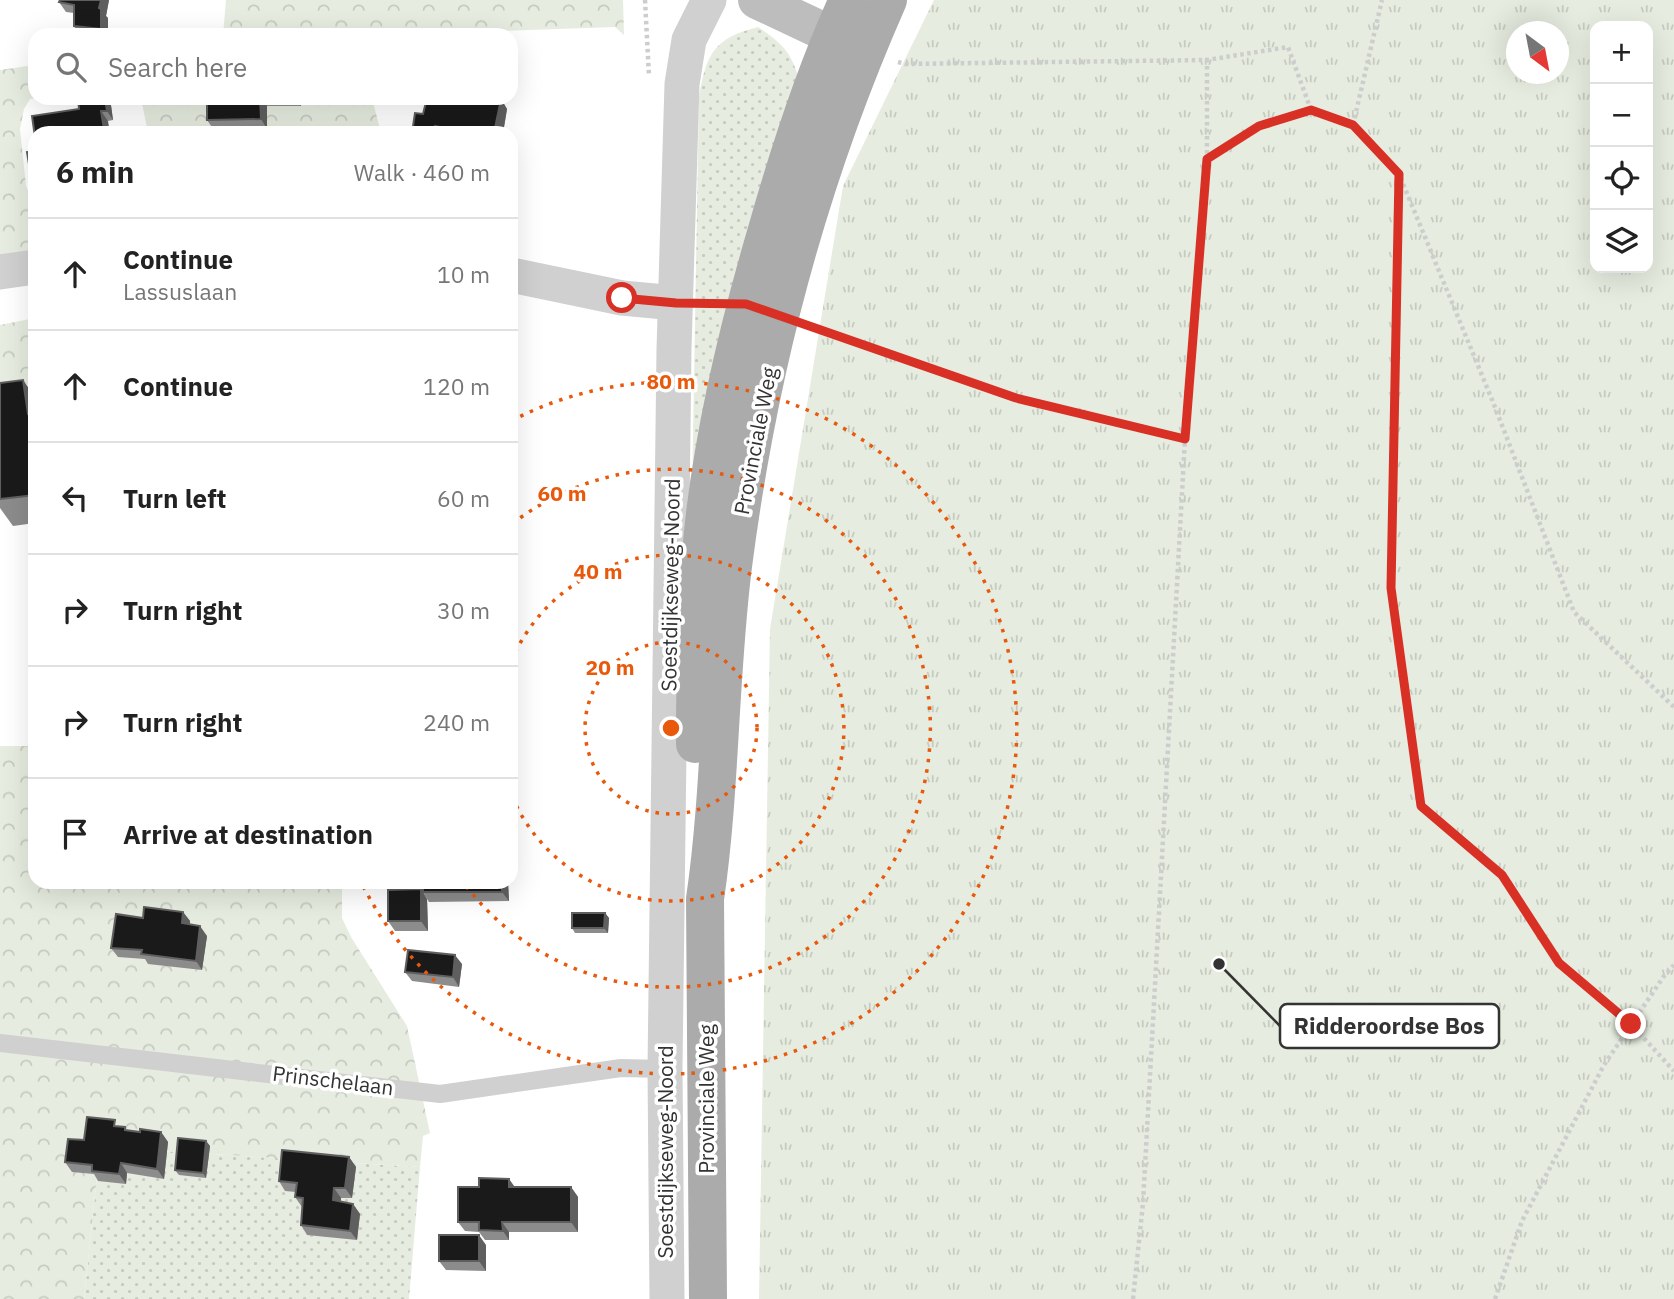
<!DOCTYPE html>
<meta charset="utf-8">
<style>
:root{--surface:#fff;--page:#f6f6f6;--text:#222;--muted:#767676;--line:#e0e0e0}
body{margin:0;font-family:"IBM Plex Sans",sans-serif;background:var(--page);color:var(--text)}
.controls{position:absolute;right:21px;top:21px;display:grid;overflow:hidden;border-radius:14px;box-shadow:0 7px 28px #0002}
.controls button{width:63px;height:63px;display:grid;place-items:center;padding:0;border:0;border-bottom:2px solid var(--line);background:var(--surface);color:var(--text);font:35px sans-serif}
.compass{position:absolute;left:1506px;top:21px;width:63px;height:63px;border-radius:50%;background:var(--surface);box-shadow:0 7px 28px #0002;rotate:148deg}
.stop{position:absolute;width:21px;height:21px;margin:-16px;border:5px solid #d93025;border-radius:50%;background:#fff}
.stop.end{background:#d93025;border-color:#fff;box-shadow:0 2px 7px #0008}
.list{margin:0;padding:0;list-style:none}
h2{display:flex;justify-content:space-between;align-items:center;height:91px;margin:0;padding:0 28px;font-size:30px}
h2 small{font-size:23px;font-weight:400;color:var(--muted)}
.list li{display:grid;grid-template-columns:46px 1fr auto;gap:21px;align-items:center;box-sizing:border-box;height:112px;padding:0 28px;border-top:2px solid var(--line)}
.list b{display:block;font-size:26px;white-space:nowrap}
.list p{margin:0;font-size:23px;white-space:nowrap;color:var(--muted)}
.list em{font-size:23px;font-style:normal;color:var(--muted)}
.icon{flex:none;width:38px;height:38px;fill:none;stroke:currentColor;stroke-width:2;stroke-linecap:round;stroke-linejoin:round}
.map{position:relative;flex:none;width:1674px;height:1299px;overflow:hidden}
.search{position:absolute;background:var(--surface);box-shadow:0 7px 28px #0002;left:28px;top:28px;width:490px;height:77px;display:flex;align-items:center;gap:18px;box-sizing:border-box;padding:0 24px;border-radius:21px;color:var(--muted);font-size:26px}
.panel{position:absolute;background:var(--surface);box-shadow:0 7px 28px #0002;left:28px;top:126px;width:490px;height:763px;border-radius:21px}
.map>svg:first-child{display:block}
.grass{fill:url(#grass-dots)}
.forest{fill:url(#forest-crowns)}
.park{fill:url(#park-tufts);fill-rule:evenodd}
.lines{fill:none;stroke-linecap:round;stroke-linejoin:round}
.path{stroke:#cdcdcd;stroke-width:4.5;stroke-dasharray:3.5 3.5;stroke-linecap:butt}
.service{stroke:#d0d0d0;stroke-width:18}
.minor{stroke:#d0d0d0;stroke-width:35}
.secondary{stroke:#bdbdbd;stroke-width:38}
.primary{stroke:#ababab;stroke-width:38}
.wall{fill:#8c8c8c}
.shaded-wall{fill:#5f5f5f}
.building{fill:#1a1a1a;stroke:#5f5f5f;stroke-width:2}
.route{stroke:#d93025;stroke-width:9}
.ring{fill:none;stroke:#e8590c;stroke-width:3.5;stroke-dasharray:3.5 7}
.labels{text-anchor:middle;stroke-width:7;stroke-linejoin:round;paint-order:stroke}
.street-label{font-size:21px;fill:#333;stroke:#fff}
.centre{fill:#e8590c;stroke:#fff;stroke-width:3.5}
.ring-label{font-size:21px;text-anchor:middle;font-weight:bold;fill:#e8590c;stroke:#fff;stroke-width:7;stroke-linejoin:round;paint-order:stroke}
.leader{fill:none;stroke:#333;stroke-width:2.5}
.callout-dot{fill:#333;stroke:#fff;stroke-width:2.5}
.callout{fill:#fff;stroke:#333;stroke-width:2.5}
.callout-label{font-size:23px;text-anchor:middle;font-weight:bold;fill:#333}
</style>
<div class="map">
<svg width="1674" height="1299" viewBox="0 0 1674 1299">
<defs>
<pattern id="grass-dots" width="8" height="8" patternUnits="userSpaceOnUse" patternTransform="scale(1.75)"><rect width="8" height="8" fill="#e6ecdf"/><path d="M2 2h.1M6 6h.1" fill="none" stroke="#c6cbc0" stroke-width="1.8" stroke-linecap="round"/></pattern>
<pattern id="forest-crowns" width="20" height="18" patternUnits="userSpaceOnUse" patternTransform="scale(1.75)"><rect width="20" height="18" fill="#e6ecdf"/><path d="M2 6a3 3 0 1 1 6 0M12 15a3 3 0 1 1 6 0" fill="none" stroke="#c6cbc0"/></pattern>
<pattern id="park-tufts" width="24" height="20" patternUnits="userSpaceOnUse" patternTransform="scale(1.75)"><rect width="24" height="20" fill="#e6ecdf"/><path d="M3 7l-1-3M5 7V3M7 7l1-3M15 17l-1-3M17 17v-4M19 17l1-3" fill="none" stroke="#c6cbc0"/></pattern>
</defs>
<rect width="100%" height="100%" fill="#fff"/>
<g class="grass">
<path d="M758,27C782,43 791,52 799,79L690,609L699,97C706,54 714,38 758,27Z"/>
<polygon points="100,1147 420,1167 409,1299 84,1299"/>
</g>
<g class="forest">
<polygon points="226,0 623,0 624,35 615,27 393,35 223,35"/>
<polygon points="35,65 36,98 30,99 24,109 20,129 26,186 35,208 35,276 0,282 0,70"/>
<polygon points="141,98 372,98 381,133 148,133"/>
<polygon points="35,318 35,383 0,390 0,325"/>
<polygon points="0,746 35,746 35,882 342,882 342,918 351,937 407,1026 430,1133 423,1136 420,1167 100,1147 84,1299 0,1299"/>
</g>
<path class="park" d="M934,0H1674V1299H759L770,629L843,186ZM1595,26H1648V268H1595ZM1516,32H1558V74H1516Z"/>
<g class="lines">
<g class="path">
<polyline points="645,0 649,76"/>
<polyline points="898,62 905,64 1207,60 1288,47 1311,110"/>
<polyline points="1353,125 1382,0"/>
<polyline points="1208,159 1259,126 1311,110 1353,125 1399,174 1493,402 1574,612 1674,707"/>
<polyline points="1399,174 1391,588 1421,806 1502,875 1559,963 1631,1024 1674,1071"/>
<polyline points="812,325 1016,398 1185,439"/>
<polyline points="1133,1299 1143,1203 1185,439 1207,159 1207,60"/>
<polyline points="1495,1299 1522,1221 1604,1065 1664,976 1674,965"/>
</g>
<polyline class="service" points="0,1043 440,1094 621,1068 665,1069"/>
<g class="minor">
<polyline points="0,272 35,267"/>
<polyline points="511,275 622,298 676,303"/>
<polyline points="667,1299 665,1069 674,349 682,84 689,40 709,0"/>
</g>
<polyline class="secondary" points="757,0 863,50"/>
<g class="primary">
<path d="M695,744C695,681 696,616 701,553C710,444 736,335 767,230C789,152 814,74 848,0"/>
<path d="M708,1299L705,899C721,789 719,677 733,566C758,372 809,179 888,0"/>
</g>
</g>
<g class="wall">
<polygon points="60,0 109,0 106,16 108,18 108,35 79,35 74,26 74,13 66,12 59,2"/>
<polygon points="78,98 110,98 113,120 108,121"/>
<polygon points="207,98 301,98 301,106 267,106 267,129 214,130 207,120"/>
<polygon points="501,99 507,109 503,133 412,133 423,114"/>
<polygon points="35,151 35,177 30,170"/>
<polygon points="0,383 35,397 35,523 13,526 0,508"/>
<polygon points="423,882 508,882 509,901 429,902 423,892"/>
<polygon points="421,889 427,899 428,931 395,931 388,921"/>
<polygon points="183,912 190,921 190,924 207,936 202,970 148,964 145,959 118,957 111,948 143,918"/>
<polygon points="605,913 609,918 608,933 575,933 572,928"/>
<polygon points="462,964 459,987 412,981 405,972"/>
<polygon points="120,1127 125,1127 127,1131 140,1132 161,1132 168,1142 164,1179 127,1173 126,1184 98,1181 94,1174 72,1172 65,1162 84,1140"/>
<polygon points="206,1141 210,1146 206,1178 179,1175 175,1170"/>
<polygon points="349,1157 356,1167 352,1198 341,1198 341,1202 353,1204 360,1214 357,1240 307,1235 301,1225 302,1207 295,1197 296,1192 285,1191 279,1181"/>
<polygon points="509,1179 515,1187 571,1187 578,1197 578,1232 509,1232 509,1240 485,1240 479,1232 465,1231 458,1222 479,1187"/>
<polygon points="486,1245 486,1271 446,1270 439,1261"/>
</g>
<g class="shaded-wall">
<polygon points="101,0 109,0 106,16 108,18 108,35 105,35 101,29 99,8"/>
<polygon points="105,98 110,98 113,120 107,111"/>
<polygon points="260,98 267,106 267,129 261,119"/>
<polygon points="296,98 301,98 301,106"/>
<polygon points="501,99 507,109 503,133 494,133"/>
<polygon points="101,111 108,121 110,133 104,129"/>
<polygon points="435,126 439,133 433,133"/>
<polygon points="23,380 35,397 35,441 28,414"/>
<polygon points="502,882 508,882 509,901 502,892"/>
<polygon points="421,889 427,899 428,931 421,921"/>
<polygon points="183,912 190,921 189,932 182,923"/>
<polygon points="605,913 609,918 608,933 604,928"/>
<polygon points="200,926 207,936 202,970 196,961"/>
<polygon points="455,955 462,964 459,987 453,977"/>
<polygon points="161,1132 168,1142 164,1179 157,1169"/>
<polygon points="206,1141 210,1146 206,1178 203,1173"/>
<polygon points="349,1157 356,1167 352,1198 345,1188"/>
<polygon points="121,1163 127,1173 126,1184 119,1174"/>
<polygon points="509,1179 515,1188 509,1187"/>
<polygon points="571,1187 578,1197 578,1232 571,1222"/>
<polygon points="334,1188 341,1198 340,1210 333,1200"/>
<polygon points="353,1204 360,1214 357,1240 350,1231"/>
<polygon points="502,1222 509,1232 509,1240 503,1231"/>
<polygon points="479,1235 486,1245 486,1271 479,1261"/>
</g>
<g class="building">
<polygon points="60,0 101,0 99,8 101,9 101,29 74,26 74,5 59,2"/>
<polygon points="78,98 105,98 107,111 101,111 104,129 109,128 110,133 35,133 35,137 32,116 79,109"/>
<polygon points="207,98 260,98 261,119 207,120"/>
<polygon points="427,98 494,98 501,99 494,133 467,133 435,126 433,133 412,133 415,113 423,114"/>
<polygon points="35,151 35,169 30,170 27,152"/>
<polygon points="23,380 28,414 31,413 35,441 35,495 0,499 0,383"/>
<rect x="423" y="882" width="79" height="10"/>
<polygon points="421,889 421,921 388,921 388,890"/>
<polygon points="144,907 183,912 182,923 200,926 196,961 141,954 142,950 111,948 116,914 143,918"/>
<polygon points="572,913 605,913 604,928 572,928"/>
<polygon points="408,950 455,955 453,977 405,972"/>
<polygon points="87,1117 115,1120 114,1126 125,1127 125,1130 140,1132 140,1129 161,1132 157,1169 121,1163 119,1174 92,1171 92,1165 65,1162 68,1139 84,1140"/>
<polygon points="178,1138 206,1141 203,1173 175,1170"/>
<polygon points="282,1150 349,1157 345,1188 334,1188 333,1200 353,1204 350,1231 301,1225 303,1198 295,1197 297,1183 279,1181"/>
<polygon points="479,1178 509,1179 509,1187 571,1187 571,1222 502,1222 503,1231 479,1230 479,1222 458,1222 458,1187 479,1187"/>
<rect x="439" y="1235" width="40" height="26"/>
</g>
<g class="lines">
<polyline class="route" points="622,298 676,303 746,304 1016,398 1185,439 1207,159 1259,126 1311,110 1353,125 1399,174 1391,588 1421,806 1502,875 1559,963 1631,1024"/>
</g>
<g class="ring">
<circle cx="671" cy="728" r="86"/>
<path d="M511 662A173 173 0 1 1 511 794"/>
<path d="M512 524A259 259 0 1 1 463 882"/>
<path d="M511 421A346 346 0 1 1 361 882"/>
</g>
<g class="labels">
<g class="street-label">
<text transform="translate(756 441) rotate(-79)" y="7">Provinciale Weg</text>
<text transform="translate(671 585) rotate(-89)" y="7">Soestdijkseweg-Noord</text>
<text transform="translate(333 1081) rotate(7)" y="7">Prinschelaan</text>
<text transform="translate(707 1099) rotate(-90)" y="7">Provinciale Weg</text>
<text transform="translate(666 1152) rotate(-90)" y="7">Soestdijkseweg-Noord</text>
</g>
</g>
<circle cx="671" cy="728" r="10" class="centre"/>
<g class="ring-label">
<text x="671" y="389">80 m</text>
<text x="562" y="501">60 m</text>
<text x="598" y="579">40 m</text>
<text x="610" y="675">20 m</text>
</g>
<path class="leader" d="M1219 964L1280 1026"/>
<circle class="callout-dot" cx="1219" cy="964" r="7"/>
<rect class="callout" x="1280" y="1004" width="219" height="44" rx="7"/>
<g class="callout-label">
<text x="1389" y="1034">Ridderoordse Bos</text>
</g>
</svg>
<div class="controls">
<button>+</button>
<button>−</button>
<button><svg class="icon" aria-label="locate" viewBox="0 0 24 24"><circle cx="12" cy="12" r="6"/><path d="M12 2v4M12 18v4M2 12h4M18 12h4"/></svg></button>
<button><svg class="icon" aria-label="layers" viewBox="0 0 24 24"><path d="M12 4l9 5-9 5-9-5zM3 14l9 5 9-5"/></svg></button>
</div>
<svg class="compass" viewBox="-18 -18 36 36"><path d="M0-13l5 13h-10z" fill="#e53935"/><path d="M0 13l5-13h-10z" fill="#767676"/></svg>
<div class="stop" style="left:622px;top:298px"></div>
<div class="stop end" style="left:1631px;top:1024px"></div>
<div class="search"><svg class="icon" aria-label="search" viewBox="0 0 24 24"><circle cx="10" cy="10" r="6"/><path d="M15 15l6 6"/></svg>Search here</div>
<section class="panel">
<h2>6 min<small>Walk · 460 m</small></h2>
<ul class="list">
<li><svg class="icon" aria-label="ahead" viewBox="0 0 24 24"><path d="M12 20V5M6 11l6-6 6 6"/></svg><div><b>Continue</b><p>Lassuslaan</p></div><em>10 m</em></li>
<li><svg class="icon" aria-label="ahead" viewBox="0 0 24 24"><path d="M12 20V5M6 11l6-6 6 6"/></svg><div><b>Continue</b></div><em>120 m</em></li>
<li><svg class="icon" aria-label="left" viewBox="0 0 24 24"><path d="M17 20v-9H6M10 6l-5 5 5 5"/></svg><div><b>Turn left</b></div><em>60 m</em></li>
<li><svg class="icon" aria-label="right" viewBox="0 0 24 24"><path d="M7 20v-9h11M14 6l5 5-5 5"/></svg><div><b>Turn right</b></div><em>30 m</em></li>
<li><svg class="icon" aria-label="right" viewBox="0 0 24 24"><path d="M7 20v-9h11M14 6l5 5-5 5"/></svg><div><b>Turn right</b></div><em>240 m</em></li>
<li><svg class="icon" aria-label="arrive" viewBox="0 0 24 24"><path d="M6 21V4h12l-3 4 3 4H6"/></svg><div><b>Arrive at destination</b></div></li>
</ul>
</section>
</div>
